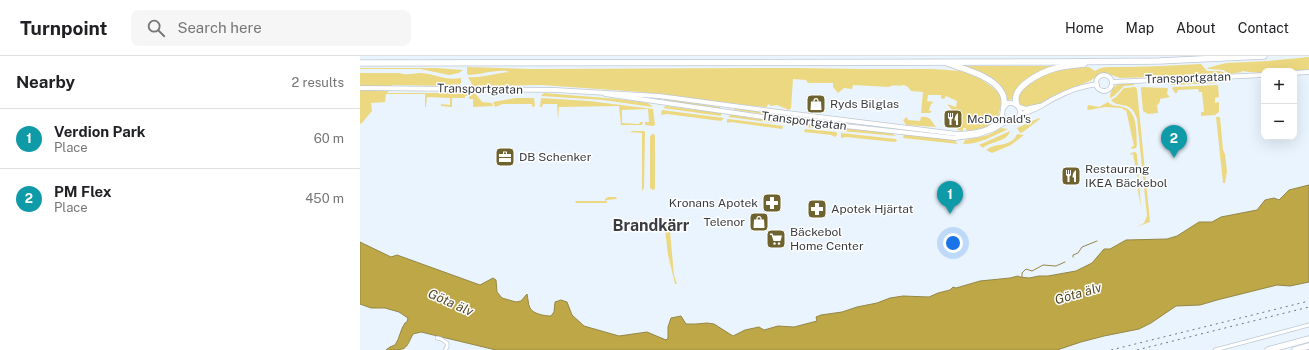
<!DOCTYPE html>
<meta charset="utf-8">
<style>
:root{--surface:#fff;--page:#f6f6f6;--text:#202124;--muted:#757577;--line:#e0e0e0;--accent:#ea580c}
body{margin:0;font-family:"Public Sans",sans-serif;background:var(--page);color:var(--text)}
.controls{position:absolute;right:12px;top:12px;display:grid;overflow:hidden;border-radius:8px;box-shadow:0 4px 16px #0002}
.controls button{width:36px;height:36px;display:grid;place-items:center;padding:0;border:0;border-bottom:1px solid var(--line);background:var(--surface);color:var(--text);font:20px sans-serif}
.you{position:absolute;left:593px;top:187px;width:14px;height:14px;margin:-10px;border:3px solid #fff;border-radius:50%;background:#1a73e8;box-shadow:0 0 0 6px #1a73e833}
.badge{display:grid;place-items:center;width:26px;height:26px;border-radius:50%;background:var(--accent);color:#fff;font-size:13px;font-weight:700}
.pin{position:absolute;translate:-50% -33px;filter:drop-shadow(0 1px 2px #0008)}
.pin::after{content:'';position:absolute;top:21px;width:14px;height:12px;background:inherit;clip-path:polygon(0 0,100% 0,50% 100%)}
.list{margin:0;padding:0;list-style:none}
h2{display:flex;justify-content:space-between;align-items:center;height:52px;margin:0;padding:0 16px;font-size:17px}
h2 small{font-size:13px;font-weight:400;color:var(--muted)}
.list li{display:grid;grid-template-columns:26px 1fr auto;gap:12px;align-items:center;box-sizing:border-box;height:60px;padding:0 16px;border-top:1px solid var(--line)}
.list b{display:block;font-size:15px;white-space:nowrap}
.list p{margin:0;font-size:13px;white-space:nowrap;color:var(--muted)}
.list em{font-size:13px;font-style:normal;color:var(--muted)}
.icon{flex:none;width:22px;height:22px;fill:none;stroke:currentColor;stroke-width:2;stroke-linecap:round;stroke-linejoin:round}
.map{position:relative;flex:none;width:949px;height:294px;overflow:hidden}
header{display:flex;align-items:center;gap:24px;box-sizing:border-box;height:56px;padding:0 20px;background:var(--surface);border-bottom:1px solid var(--line)}
header strong{font-size:19px}
nav{display:flex;gap:22px;margin-inline-start:auto;font-size:14px}
.search{width:280px;height:36px;background:var(--page);display:flex;align-items:center;gap:10px;box-sizing:border-box;padding:0 14px;border-radius:8px;color:var(--muted);font-size:15px}
main{display:flex}
aside{flex:1;background:var(--surface)}
.map>svg:first-child{display:block}
.green{fill:#edd882}
.water{fill:#bda747;stroke:#958746}
.lines{fill:none;stroke-linecap:round;stroke-linejoin:round}
.stream{stroke:#958746;stroke-width:1}
.street-casing{stroke:#bec8d3;stroke-width:4.5}
.secondary-casing{stroke:#bec8d3;stroke-width:5.5}
.highway-casing{stroke:#bec8d3;stroke-width:7}
.street{stroke:#fff;stroke-width:3}
.secondary{stroke:#fff;stroke-width:4}
.highway{stroke:#fff;stroke-width:5.5}
.rail{stroke:#70767c;stroke-width:1;stroke-dasharray:2 4;stroke-linecap:butt}
.labels{text-anchor:middle;stroke-width:3;stroke-linejoin:round;paint-order:stroke}
.street-label{font-size:12px;fill:#393d42;stroke:#fff}
.poi-label{font-size:12px;fill:#393d42;stroke:#fff;text-anchor:start}
.water-label{font-size:13px;font-style:italic;fill:#534921;stroke:#fff}
.district-label{font-size:16px;font-weight:bold;fill:#393d42;stroke:#fff}
</style>
<header>
<strong>Turnpoint</strong>
<div class="search"><svg class="icon" aria-label="search" viewBox="0 0 24 24"><circle cx="10" cy="10" r="6"/><path d="M15 15l6 6"/></svg>Search here</div>
<nav><a>Home</a><a>Map</a><a>About</a><a>Contact</a></nav>
</header>
<main>
<aside>
<h2>Nearby<small>2 results</small></h2>
<ul class="list">
<li><span class="badge" style="background:#0f9aa8">1</span><div><b>Verdion Park</b><p>Place</p></div><em>60 m</em></li>
<li><span class="badge" style="background:#0f9aa8">2</span><div><b>PM Flex</b><p>Place</p></div><em>450 m</em></li>
</ul>
</aside>
<div class="map">
<svg width="949" height="294" viewBox="0 0 949 294">
<rect width="100%" height="100%" fill="#e9f4fe"/>
<g class="green">
<polygon points="949,1 949,14 904,15 904,17 889,16 882,15 882,16 870,18 863,14 848,13 847,12 866,7 908,5"/>
<path d="M841,8L847,15H860L865,17V19L760,22L746,17L740,18L730,25L697,38L677,49L665,51L660,48L658,46V40L659,37L667,29L683,19L696,15L714,12L729,11L735,15C740,10 752,11 759,11C787,11 814,9 841,8Z"/>
<path d="M602,10H692C677,23 660,21 652,43L647,45C646,42 646,38 645,36C639,24 614,13 602,10Z"/>
<path d="M107,11L170,13L434,12L502,13H572L603,15L621,23L632,31L641,39L642,45L638,61L635,66L628,71L608,75L606,74V72H603V75L597,74L598,72L600,56L592,54L587,48L596,51L597,45L586,40L584,43L581,42V39H568L567,45L574,46L571,48L569,55H572L570,57H561L563,36L551,35L548,31L544,29C539,31 533,28 529,31L493,29L492,33L484,32L478,37L473,31V27H448L446,24L433,23L431,52L429,54L417,49L410,50V49L408,48L407,51L393,50L281,36L181,29L113,30L108,21C122,22 136,17 149,16C142,12 119,19 109,19L107,18Z"/>
<polygon points="0,12 77,12 103,14 99,17 89,19 60,13 0,13"/>
<path d="M0,17H40C47,20 53,17 61,17C76,18 86,25 101,22V27L99,29L93,28L89,30L33,29L27,37H115L122,46L132,47L133,50L113,51V43H109V40H105V42H92V51L81,50V48L90,49V42L67,41L66,51H65V38H26L25,46L11,47L12,55L2,67L0,68Z"/>
<polygon points="851,24 854,25 857,27 812,29 811,28 813,26"/>
<path d="M763,27H772L775,29L764,30L754,40L750,42C750,33 755,28 763,27Z"/>
<polygon points="858,29 859,41 855,42 855,47 859,46 859,56 855,59 841,60 841,56 844,56 842,36 839,36 838,33 818,34 817,37 815,37 812,32 813,31"/>
<path d="M775,31L777,33L790,166L776,171L784,167L787,160L777,63C771,43 758,53 751,44L756,41L764,32Z"/>
<polygon points="781,31 808,32 807,38 810,41 800,43 800,46 799,46 799,48 797,49 798,57 788,58 783,55 781,34"/>
<polygon points="184,37 258,43 288,47 293,51 243,44 181,40"/>
<polygon points="156,42 174,42 175,50 172,51 172,48 143,48 135,51 133,46"/>
<polygon points="181,42 229,45 293,53 295,69 293,70 285,69 285,66 289,66 288,53 262,54 262,67 279,68 280,66 283,66 282,69 261,69 259,50 199,51 198,64 197,48 183,48 182,51 180,51"/>
<polygon points="305,43 360,51 360,53 302,45"/>
<path d="M748,46C752,51 757,49 763,51C778,55 776,76 777,88L776,92L772,93L771,91L774,90L766,54H764L762,52L745,51L729,54L727,53L728,49L739,51Z"/>
<polygon points="306,50 360,57 361,57 361,60 303,52"/>
<polygon points="374,52 418,58 425,58 425,60 418,60 374,54"/>
<polygon points="302,54 364,62 361,65 307,58 301,59"/>
<polygon points="373,57 378,60 425,66 424,68 368,61"/>
<path d="M547,61L548,64L560,65L561,61C571,60 570,64 576,71L546,69L543,64Z"/>
<polygon points="856,61 860,61 863,94 865,98 867,115 865,127 863,127"/>
<polygon points="679,62 680,63 663,76 660,77 657,72"/>
<polygon points="367,63 369,63 423,70 422,73 371,66 367,67"/>
<polygon points="445,68 474,71 477,74 445,71"/>
<polygon points="484,72 486,72 531,77 536,80 482,75"/>
<path d="M641,72L648,73C633,80 620,88 603,88L605,84L628,79Z"/>
<polygon points="445,73 476,76 477,77 477,79 475,81 471,79 444,76"/>
<polygon points="272,75 284,75 285,76 284,132 282,135 282,77 270,76"/>
<path d="M650,75C648,86 630,85 623,92L619,89Z"/>
<polygon points="481,77 536,83 537,85 534,86 486,81 481,82"/>
<polygon points="292,78 294,78 295,80 295,133 293,134 290,132 290,81"/>
<polygon points="544,78 594,84 598,88 543,82"/>
<path d="M657,78L664,79L651,89L632,97L626,94C636,86 651,92 657,78Z"/>
<polygon points="775,96 777,98 781,151 776,124 778,123 773,98 770,99 771,97"/>
<polygon points="248,141 256,141 257,143 246,144 247,147 216,147 215,145 245,145 245,143"/>
<polygon points="309,164 314,219 317,228 315,228 308,199 304,165"/>
</g>
<path class="water" d="M949,129V226L930,230L917,229L857,244L840,249L816,250L791,267L779,273L744,280L721,286L697,294H136L61,276L53,278C45,294 47,294 26,294L30,291L35,289C40,282 40,274 45,267L47,266L48,262L39,256L25,252H11L0,248V186L31,201L37,199L120,229L133,222L136,224L137,236L142,242L156,246L161,245L167,238C168,242 168,248 170,252C173,258 185,260 191,260L194,256L195,246L201,244L207,246L212,259L224,270L259,280L287,276L306,284L308,282V271L311,262L321,260L326,268H336L347,267L354,268L373,280L385,274L399,271L404,274L418,270L434,271L457,265L456,261L461,259L482,256L497,251L517,247L530,242L543,240L569,241L578,237L590,234L593,231L596,232L620,225L650,222L658,220L660,221L669,222L679,220H688L716,215L732,207L744,193H750L766,184L807,183L817,180L839,166H852L861,161L897,154L905,144L914,142L919,144L929,134Z"/>
<g class="lines">
<g class="stream">
<polyline points="713,201 713,199 718,197 722,191 737,185"/>
<polyline points="662,221 662,217 666,213 672,215 683,209 696,210 705,206"/>
</g>
<defs>
<g id="street">
<polyline points="77,282 81,283 87,287 87,291 85,294"/>
<polyline points="855,294 949,269"/>
</g>
<g id="secondary">
<polyline points="934,17 949,16"/>
<circle cx="744" cy="27" r="8"/>
<polyline points="752,26 904,19"/>
<path d="M0,32L195,34L299,40L411,55L597,78C615,77 632,76 642,60"/>
<path d="M245,38L403,61L595,82L617,79L634,73L647,65H655C664,58 660,46 648,47L643,52L642,60L647,65"/>
<polyline points="659,51 666,53 679,50"/>
<path d="M660,58C674,56 683,48 695,42C708,35 722,30 737,28"/>
</g>
<g id="highway">
<polyline points="0,7 694,6 799,5 904,0"/>
<path d="M587,7C606,14 648,23 644,50"/>
<path d="M657,49C649,31 682,16 696,12C705,10 715,9 724,8"/>
<polyline points="908,294 949,283"/>
<polyline points="935,294 949,290"/>
</g>
</defs>
<use href="#street" class="street-casing"/>
<use href="#secondary" class="secondary-casing"/>
<use href="#highway" class="highway-casing"/>
<use href="#street" class="street"/>
<use href="#secondary" class="secondary"/>
<use href="#highway" class="highway"/>
<g class="rail">
<polyline points="751,294 949,245"/>
<polyline points="777,294 949,251"/>
</g>
</g>
<defs>
<symbol id="shop-square" viewBox="-11 -11 22 22"><rect x="-9" y="-9" width="18" height="18" rx="4" fill="#6e622f" stroke="#fff"/><path d="M-5-2.5h2.3a2.7 3.5 0 0 1 5.4 0H5L5.5 6h-11ZM-1.5-2.5h3a1.5 2.3 0 0 0-3 0Z" fill="#fff"/></symbol>
<symbol id="restaurant-square" viewBox="-11 -11 22 22"><rect x="-9" y="-9" width="18" height="18" rx="4" fill="#6e622f" stroke="#fff"/><path d="M-5-6h1v4h1v-4h1v4h1v-4h1v5L-1.5 .5V6h-2V.5L-5-1ZM5-6V6H3V1.5H1.5Q1.5-4 5-6Z" fill="#fff"/></symbol>
<symbol id="office-square" viewBox="-11 -11 22 22"><rect x="-9" y="-9" width="18" height="18" rx="4" fill="#6e622f" stroke="#fff"/><path d="M-6-3h4V-5.5h4V-3h4V5H-6ZM-1-4.5V-3h2v-1.5ZM-6 0V1H6V0Z" fill="#fff"/></symbol>
<symbol id="pharmacy-square" viewBox="-11 -11 22 22"><rect x="-9" y="-9" width="18" height="18" rx="4" fill="#6e622f" stroke="#fff"/><path d="M-2-6h4v4h4v4h-4v4h-4v-4h-4v-4h4Z" fill="#fff"/></symbol>
<symbol id="supermarket-square" viewBox="-11 -11 22 22"><rect x="-9" y="-9" width="18" height="18" rx="4" fill="#6e622f" stroke="#fff"/><path d="M-6-5.5h2.5l.6 2H6L4.5 2H-2.5L-4.4-4H-6ZM-1.5 3.2a1.3 1.3 0 1 0 .1 0ZM3 3.2a1.3 1.3 0 1 0 .1 0Z" fill="#fff"/></symbol>
</defs>
<g fill-rule="evenodd">
<use href="#shop-square" x="445" y="37" width="22" height="22"/>
<use href="#restaurant-square" x="582" y="52" width="22" height="22"/>
<use href="#office-square" x="134" y="90" width="22" height="22"/>
<use href="#restaurant-square" x="700" y="109" width="22" height="22"/>
<use href="#pharmacy-square" x="401" y="136" width="22" height="22"/>
<use href="#pharmacy-square" x="446" y="142" width="22" height="22"/>
<use href="#shop-square" x="388" y="155" width="22" height="22"/>
<use href="#supermarket-square" x="405" y="172" width="22" height="22"/>
</g>
<g class="labels">
<g class="street-label">
<text transform="translate(828 22) rotate(-2)" y="4">Transportgatan</text>
<text transform="translate(120 33) rotate(1)" y="4">Transportgatan</text>
<text transform="translate(444 65) rotate(7)" y="4">Transportgatan</text>
</g>
<g class="poi-label">
<text x="470" y="52">Ryds Bilglas</text>
<text x="607" y="67">McDonald's</text>
<text x="159" y="105">DB Schenker</text>
<text x="725" y="117">Restaurang<tspan x="725" dy="14">IKEA Bäckebol</tspan></text>
<text x="398" y="151" text-anchor="end">Kronans Apotek</text>
<text x="471" y="157">Apotek Hjärtat</text>
<text x="385" y="170" text-anchor="end">Telenor</text>
<text x="430" y="180">Bäckebol<tspan x="430" dy="14">Home Center</tspan></text>
</g>
<g class="water-label">
<text transform="translate(718 237) rotate(-16)" y="5">Göta älv</text>
<text transform="translate(91 246) rotate(24)" y="5">Göta älv</text>
</g>
<g class="district-label">
<text x="291" y="175">Brandkärr</text>
</g>
</g>
</svg>
<div class="controls">
<button>+</button>
<button>−</button>
</div>
<div class="you"></div>
<div class="pin badge" style="left:590px;top:158px;background:#0f9aa8">1</div>
<div class="pin badge" style="left:814px;top:102px;background:#0f9aa8">2</div>
</div>
</main>
